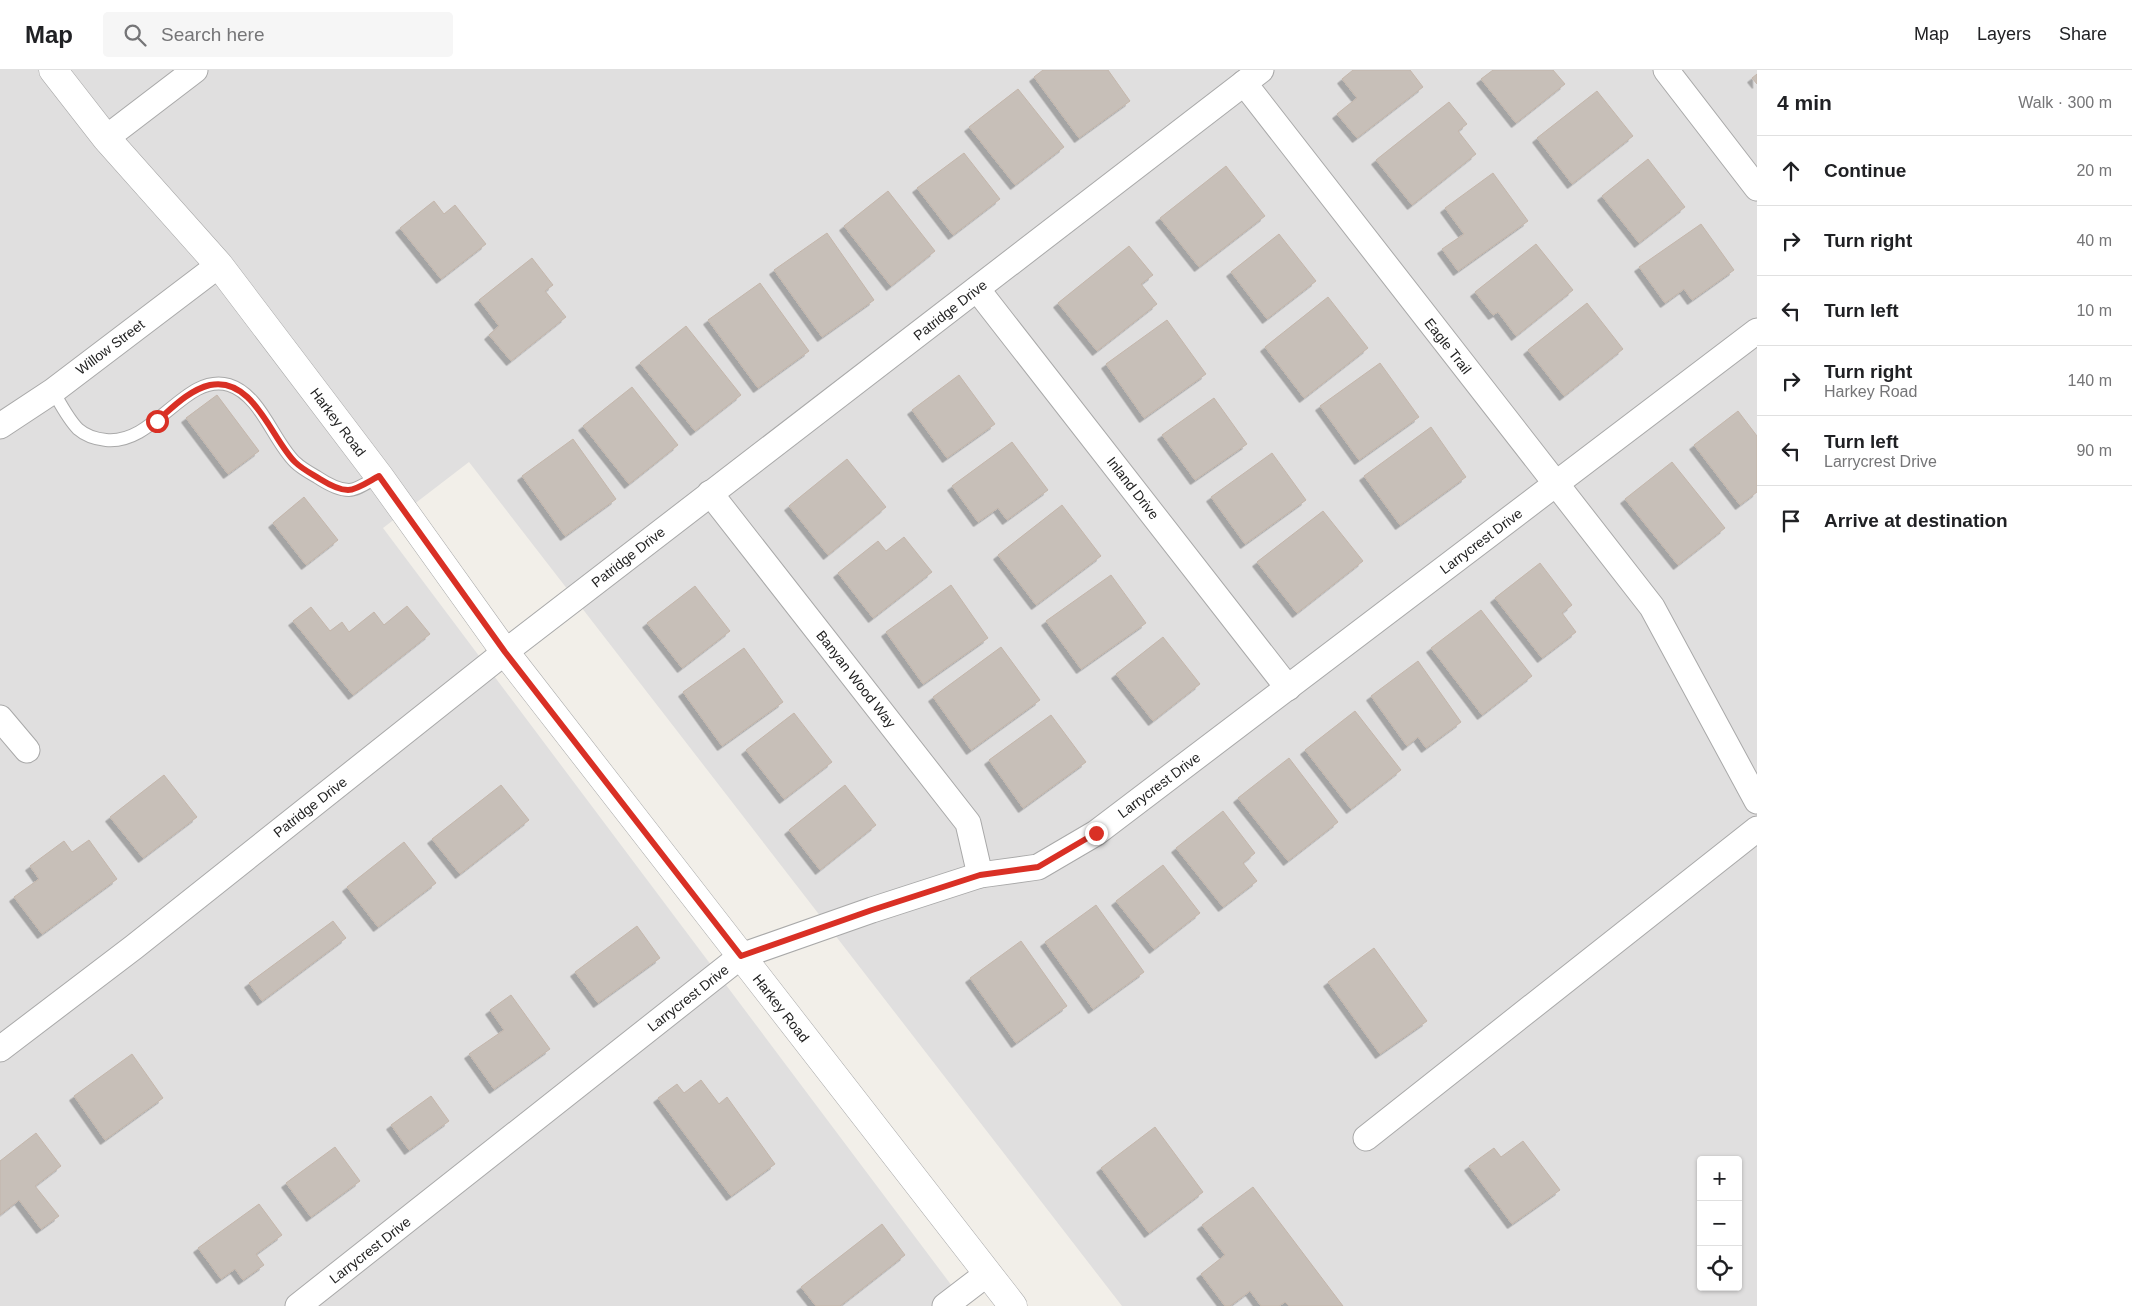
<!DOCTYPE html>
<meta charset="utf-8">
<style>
:root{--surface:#fff;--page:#f6f6f6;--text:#202124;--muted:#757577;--line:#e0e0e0}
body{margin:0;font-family:Helvetica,sans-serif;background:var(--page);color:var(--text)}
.controls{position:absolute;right:15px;bottom:15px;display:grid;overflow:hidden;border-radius:5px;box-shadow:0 1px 4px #0004}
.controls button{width:45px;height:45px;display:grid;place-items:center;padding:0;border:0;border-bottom:1px solid var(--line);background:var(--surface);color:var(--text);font:25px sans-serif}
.stop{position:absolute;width:15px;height:15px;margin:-11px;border:4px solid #d93025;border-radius:50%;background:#fff}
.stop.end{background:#d93025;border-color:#fff;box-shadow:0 1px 5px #0008}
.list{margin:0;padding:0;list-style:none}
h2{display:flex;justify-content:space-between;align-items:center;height:65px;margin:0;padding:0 20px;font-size:21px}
h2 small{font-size:16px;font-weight:400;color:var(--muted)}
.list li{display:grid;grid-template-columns:32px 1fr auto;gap:15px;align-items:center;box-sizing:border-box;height:70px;padding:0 20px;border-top:1px solid var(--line)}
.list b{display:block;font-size:19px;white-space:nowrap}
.list p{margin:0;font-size:16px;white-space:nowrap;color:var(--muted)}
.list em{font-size:16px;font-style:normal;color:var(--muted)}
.icon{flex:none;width:28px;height:28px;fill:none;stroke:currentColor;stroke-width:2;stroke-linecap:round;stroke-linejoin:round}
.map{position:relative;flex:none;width:1757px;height:1236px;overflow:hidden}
header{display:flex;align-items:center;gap:30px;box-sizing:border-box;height:70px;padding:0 25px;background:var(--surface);border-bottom:1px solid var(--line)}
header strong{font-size:24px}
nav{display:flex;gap:28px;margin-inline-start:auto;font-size:18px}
.search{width:350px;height:45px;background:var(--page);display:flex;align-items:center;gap:12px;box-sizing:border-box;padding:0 18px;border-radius:5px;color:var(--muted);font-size:19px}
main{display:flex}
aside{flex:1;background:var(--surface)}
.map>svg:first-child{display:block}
.residential{fill:#e0dfdf;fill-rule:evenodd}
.building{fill:#c7bfb8;stroke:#c4b6ab;filter:url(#shadow)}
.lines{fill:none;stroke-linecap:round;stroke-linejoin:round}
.service-casing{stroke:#a9a9a9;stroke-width:14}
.minor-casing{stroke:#a9a9a9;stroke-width:27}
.tertiary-casing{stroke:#a9a9a9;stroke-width:29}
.service{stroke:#fff;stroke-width:12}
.minor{stroke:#fff;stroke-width:25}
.tertiary{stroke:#fff;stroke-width:28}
.route{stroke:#d93025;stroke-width:6}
.labels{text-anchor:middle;stroke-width:4.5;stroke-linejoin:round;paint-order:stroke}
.street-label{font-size:14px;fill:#222;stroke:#fff}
</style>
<header>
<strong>Map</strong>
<div class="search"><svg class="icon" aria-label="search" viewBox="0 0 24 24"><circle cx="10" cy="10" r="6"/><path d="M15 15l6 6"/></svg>Search here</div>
<nav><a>Map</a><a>Layers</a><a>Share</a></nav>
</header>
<main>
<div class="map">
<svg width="1757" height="1236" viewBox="0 0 1757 1236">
<defs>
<filter id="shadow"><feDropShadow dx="-4.5" dy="4.5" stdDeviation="0" flood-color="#0004"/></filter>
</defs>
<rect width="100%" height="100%" fill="#f2efe9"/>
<path class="residential" d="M0,0H1757V1236H1122L469,392L383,458L967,1236H0ZM1701,1090H1738V1217H1701Z"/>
<g class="building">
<polygon points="1043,0 1108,0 1130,31 1079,68 1034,7"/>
<polygon points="1353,0 1410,0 1423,17 1357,68 1337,44 1357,28 1342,9"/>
<polygon points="1493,0 1553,0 1565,14 1516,53 1481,9"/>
<polygon points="1757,4 1757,14 1752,8"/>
<polygon points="1018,19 1064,77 1015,115 969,57"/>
<polygon points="1597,21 1633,66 1572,114 1537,68"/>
<polygon points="1449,32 1467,54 1458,61 1476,84 1412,135 1376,90"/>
<polygon points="964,83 1000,129 953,165 917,118"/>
<polygon points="1648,89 1685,137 1639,173 1602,126"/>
<polygon points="1226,96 1265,146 1199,197 1160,148"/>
<polygon points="1493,103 1528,151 1458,201 1442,179 1464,164 1445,138"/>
<polygon points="888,121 935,181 891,216 844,156"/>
<polygon points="434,131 444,144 455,135 486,174 441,209 400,158"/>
<polygon points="1701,154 1734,200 1692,230 1684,219 1665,233 1639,197"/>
<polygon points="827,163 874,230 822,267 774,200"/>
<polygon points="1279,164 1316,211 1267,249 1231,202"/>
<polygon points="1536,174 1573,220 1516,266 1498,242 1493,245 1475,222"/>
<polygon points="1129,176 1153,205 1141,214 1157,234 1097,281 1058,233"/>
<polygon points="532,188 553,215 545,221 566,247 511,291 489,265 499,256 479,230"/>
<polygon points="760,213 809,281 758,318 708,250"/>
<polygon points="1328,227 1368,278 1304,328 1265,277"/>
<polygon points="1587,233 1623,279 1564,326 1528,280"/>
<polygon points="1167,250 1206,304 1144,348 1106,294"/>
<polygon points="686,256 741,325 695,361 640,293"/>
<polygon points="1380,293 1419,347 1359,390 1320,336"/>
<polygon points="959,305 995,354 947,388 912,340"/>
<polygon points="632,317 678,375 629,414 583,356"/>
<polygon points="217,325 259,381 228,404 186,348"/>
<polygon points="1214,328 1247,374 1195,410 1162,365"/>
<polygon points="1738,341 1757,366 1757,422 1740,435 1694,375"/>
<polygon points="1431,357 1466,407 1400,455 1364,406"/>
<polygon points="573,369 616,429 565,466 522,406"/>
<polygon points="1012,372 1048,420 1007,450 998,438 978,452 952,416"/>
<polygon points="1272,383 1306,430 1245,474 1211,427"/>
<polygon points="847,389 886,437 828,485 789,436"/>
<polygon points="1672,392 1725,458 1678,495 1625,429"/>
<polygon points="304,427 338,470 306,495 273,453"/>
<polygon points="1062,435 1101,486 1036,535 998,485"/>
<polygon points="1323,441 1363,491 1297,543 1257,492"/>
<polygon points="904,467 932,502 873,548 838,503 878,471 886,481"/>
<polygon points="1540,493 1572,535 1562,543 1576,562 1542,588 1495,528"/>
<polygon points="1111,505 1146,553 1081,599 1046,551"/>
<polygon points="951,515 988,568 923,614 886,562"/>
<polygon points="695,516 730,561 682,598 647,553"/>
<polygon points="407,536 430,564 353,625 293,551 311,537 330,561 342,552 349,562 374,542 384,555"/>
<polygon points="1481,540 1532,606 1482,645 1431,578"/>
<polygon points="1163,567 1200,614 1153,651 1116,604"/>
<polygon points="1001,577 1040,630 971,680 933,627"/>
<polygon points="744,578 783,632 722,676 683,622"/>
<polygon points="1418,591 1461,652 1426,678 1418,667 1407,676 1371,626"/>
<polygon points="1355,641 1401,700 1351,739 1305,680"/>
<polygon points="794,643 832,692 784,729 746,680"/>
<polygon points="1051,645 1086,692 1023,738 989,690"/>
<polygon points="1289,688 1338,752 1288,791 1238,728"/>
<polygon points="164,705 197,747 143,788 110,747"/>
<polygon points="501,715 529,750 460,804 432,769"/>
<polygon points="845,715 876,755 820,800 789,760"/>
<polygon points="1223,741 1255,783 1243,793 1257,811 1223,837 1176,778"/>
<polygon points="89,770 117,809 42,864 14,827 39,809 30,796 64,771 72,782"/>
<polygon points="404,772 436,813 378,857 347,817"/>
<polygon points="1163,795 1200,843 1154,879 1116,831"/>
<polygon points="1096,835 1144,902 1093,939 1045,872"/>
<polygon points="333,851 346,868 262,931 249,913"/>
<polygon points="637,856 660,888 598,933 575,902"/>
<polygon points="1021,871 1067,936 1016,973 970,908"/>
<polygon points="1374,878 1427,951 1380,984 1328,912"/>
<polygon points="511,925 550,979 494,1019 469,984 504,960 490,940"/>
<polygon points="132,984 163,1028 105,1070 74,1026"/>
<polygon points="701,1010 719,1034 727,1027 775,1094 731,1126 658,1028 677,1014 684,1023"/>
<polygon points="431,1026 449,1051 409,1080 391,1055"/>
<polygon points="1155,1057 1203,1122 1149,1163 1101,1098"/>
<polygon points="36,1063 61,1096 35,1116 59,1146 41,1159 19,1130 0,1145 0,1091"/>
<polygon points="1523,1071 1560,1120 1512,1154 1469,1096 1494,1078 1501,1087"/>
<polygon points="335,1077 360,1111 311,1147 286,1113"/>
<polygon points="1253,1117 1343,1236 1289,1236 1285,1232 1279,1236 1261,1236 1250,1221 1230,1236 1225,1236 1201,1204 1225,1185 1202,1155"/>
<polygon points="259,1134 282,1165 256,1184 264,1195 243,1210 235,1199 221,1209 198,1178"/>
<polygon points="882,1154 905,1185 840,1236 816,1236 801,1217"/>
</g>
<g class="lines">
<defs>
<path id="service" d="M53,321C60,333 68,349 78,359C86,366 96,369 106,370C155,375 185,302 229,315C261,325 273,371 295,392C301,398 310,403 317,407C326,413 338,420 349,420C358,420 371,410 379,406"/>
<g id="minor">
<polyline points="1666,0 1757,118"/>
<polyline points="1244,13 1652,537 1757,731"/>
<polyline points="106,68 195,0"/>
<polyline points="977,219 1288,618"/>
<polyline points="0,356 53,321 219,195"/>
<polyline points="710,423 968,753 980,805"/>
<polyline points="0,648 27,680"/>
<polyline points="0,979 134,877 505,582 1261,0"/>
<polyline points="1366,1068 1757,759"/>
<polyline points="298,1236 741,886 872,840 980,805 1038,797 1096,763 1757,261"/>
<polyline points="945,1236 988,1203"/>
</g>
<polyline id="tertiary" points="53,0 106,68 219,195 379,406 505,582 1013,1236"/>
</defs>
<use href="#service" class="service-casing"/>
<use href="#minor" class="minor-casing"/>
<use href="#tertiary" class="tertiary-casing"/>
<use href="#service" class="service"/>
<use href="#minor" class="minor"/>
<use href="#tertiary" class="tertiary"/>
</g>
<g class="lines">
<path class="route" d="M157,351C172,338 189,320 210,315C253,306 271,368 295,392C302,399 312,404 320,409C328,414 339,420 348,420C357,420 371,410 379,406L505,582L741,886L872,840L980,805L1038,797L1096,763"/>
</g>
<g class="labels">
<g class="street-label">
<text transform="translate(950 240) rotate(-38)" y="5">Patridge Drive</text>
<text transform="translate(1448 276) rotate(52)" y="5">Eagle Trail</text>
<text transform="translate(110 277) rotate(-37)" y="5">Willow Street</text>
<text transform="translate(338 352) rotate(53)" y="5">Harkey Road</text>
<text transform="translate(1133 418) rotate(52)" y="5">Inland Drive</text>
<text transform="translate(1481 471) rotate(-37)" y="5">Larrycrest Drive</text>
<text transform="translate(628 487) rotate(-38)" y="5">Patridge Drive</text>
<text transform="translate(856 609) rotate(52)" y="5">Banyan Wood Way</text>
<text transform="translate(1159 715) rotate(-37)" y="5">Larrycrest Drive</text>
<text transform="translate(310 737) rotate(-38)" y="5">Patridge Drive</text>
<text transform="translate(688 928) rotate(-38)" y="5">Larrycrest Drive</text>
<text transform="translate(781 938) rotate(52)" y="5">Harkey Road</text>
<text transform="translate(370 1180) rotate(-38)" y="5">Larrycrest Drive</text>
</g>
</g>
</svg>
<div class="controls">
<button>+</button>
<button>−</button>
<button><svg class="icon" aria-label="locate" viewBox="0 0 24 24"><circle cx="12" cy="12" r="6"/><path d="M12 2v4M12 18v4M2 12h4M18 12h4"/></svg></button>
</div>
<div class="stop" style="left:157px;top:351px"></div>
<div class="stop end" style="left:1096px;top:763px"></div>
</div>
<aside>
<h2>4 min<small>Walk · 300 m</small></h2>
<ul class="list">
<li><svg class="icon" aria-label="ahead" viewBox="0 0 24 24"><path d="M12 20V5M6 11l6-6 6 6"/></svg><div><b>Continue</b></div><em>20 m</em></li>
<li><svg class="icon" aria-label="right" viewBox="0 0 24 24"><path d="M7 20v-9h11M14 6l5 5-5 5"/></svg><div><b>Turn right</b></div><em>40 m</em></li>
<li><svg class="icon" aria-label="left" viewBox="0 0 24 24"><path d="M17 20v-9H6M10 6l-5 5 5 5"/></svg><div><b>Turn left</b></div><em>10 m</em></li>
<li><svg class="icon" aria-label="right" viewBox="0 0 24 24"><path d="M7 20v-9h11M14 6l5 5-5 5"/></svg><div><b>Turn right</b><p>Harkey Road</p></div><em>140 m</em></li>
<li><svg class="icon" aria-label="left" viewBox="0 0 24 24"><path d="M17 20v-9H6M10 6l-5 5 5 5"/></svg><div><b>Turn left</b><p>Larrycrest Drive</p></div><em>90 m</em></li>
<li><svg class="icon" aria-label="arrive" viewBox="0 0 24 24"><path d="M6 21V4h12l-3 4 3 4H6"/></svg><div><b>Arrive at destination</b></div></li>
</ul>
</aside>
</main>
